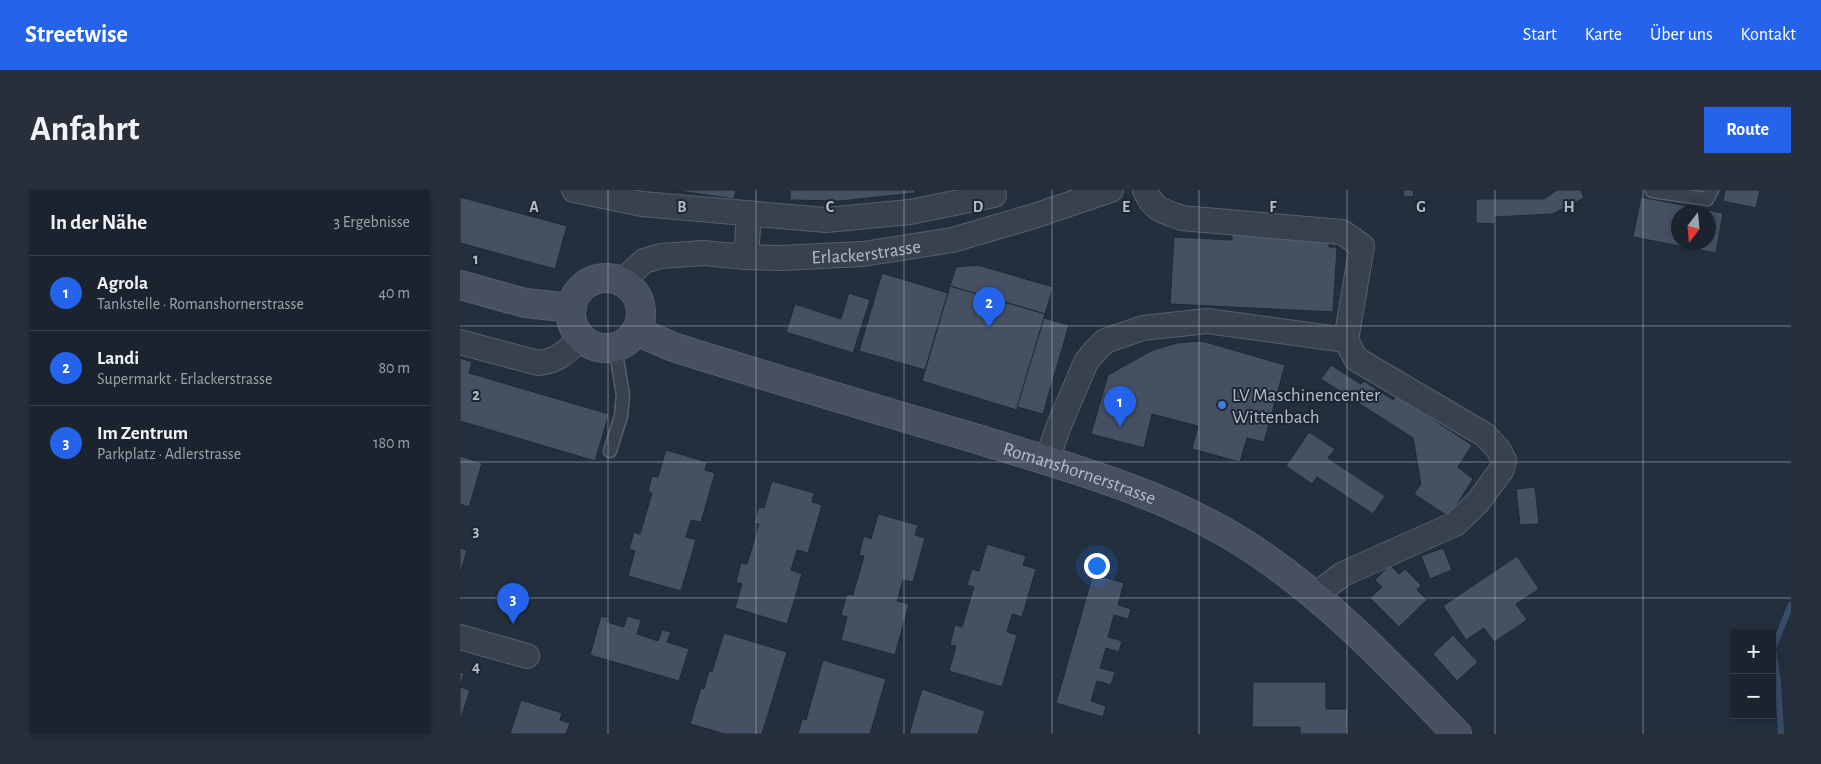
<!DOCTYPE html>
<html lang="de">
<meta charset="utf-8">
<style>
:root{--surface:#1b232e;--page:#282f3a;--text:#f1f3f6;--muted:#a0a4aa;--line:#39404a;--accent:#2563eb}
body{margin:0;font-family:"Alegreya Sans",sans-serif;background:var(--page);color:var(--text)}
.controls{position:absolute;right:15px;bottom:15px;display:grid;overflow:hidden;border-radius:0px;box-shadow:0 2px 8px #0003}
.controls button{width:45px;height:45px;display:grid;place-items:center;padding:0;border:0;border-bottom:1px solid var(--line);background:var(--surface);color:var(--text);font:25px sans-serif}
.compass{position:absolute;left:1211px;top:15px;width:45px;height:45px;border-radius:50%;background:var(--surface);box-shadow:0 2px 8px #0003;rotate:196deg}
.you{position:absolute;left:636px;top:375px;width:18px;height:18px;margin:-12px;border:4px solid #fff;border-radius:50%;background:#1a73e8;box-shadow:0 0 0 8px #1a73e833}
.badge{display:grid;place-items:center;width:32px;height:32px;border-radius:50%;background:var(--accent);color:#fff;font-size:16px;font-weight:700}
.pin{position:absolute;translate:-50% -41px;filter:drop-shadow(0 1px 2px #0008)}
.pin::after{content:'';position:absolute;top:26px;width:18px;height:15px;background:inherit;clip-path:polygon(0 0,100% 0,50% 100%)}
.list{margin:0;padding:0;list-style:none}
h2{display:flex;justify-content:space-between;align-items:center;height:65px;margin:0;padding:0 20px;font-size:21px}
h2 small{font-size:16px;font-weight:400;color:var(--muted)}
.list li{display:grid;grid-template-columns:32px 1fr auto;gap:15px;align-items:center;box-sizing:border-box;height:75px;padding:0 20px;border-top:1px solid var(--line)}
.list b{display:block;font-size:19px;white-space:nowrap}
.list p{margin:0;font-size:16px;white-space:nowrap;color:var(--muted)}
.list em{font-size:16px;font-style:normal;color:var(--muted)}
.map{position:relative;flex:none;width:1331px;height:544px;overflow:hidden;border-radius:0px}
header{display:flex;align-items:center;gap:30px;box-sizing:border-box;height:70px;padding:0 25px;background:var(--accent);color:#fff}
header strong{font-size:24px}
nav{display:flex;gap:28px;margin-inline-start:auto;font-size:18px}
.intro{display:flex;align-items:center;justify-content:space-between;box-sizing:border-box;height:120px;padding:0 30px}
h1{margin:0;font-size:35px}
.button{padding:12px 22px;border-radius:0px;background:var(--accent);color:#fff;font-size:18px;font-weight:700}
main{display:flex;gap:30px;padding:0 30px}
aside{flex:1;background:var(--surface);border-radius:0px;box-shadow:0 2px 8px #0003}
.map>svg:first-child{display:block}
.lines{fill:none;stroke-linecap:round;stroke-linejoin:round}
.stream{stroke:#394c67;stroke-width:6}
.building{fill:#455162;stroke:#1f2835;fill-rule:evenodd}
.service-casing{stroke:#565f6c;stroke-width:15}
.minor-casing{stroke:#565f6c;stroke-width:26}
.secondary-casing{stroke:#565f6c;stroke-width:30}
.service{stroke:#38414e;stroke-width:12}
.minor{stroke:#38414e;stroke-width:24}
.secondary{stroke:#465061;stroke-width:28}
.grid{fill:none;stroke:#b4bcc9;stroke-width:1;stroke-opacity:0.55}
.shop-dot{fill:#3f7fe0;stroke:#1d2633;stroke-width:2}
.labels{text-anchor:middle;stroke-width:4;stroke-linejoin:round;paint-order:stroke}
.street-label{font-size:19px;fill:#b4bcc9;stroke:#1d2633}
.poi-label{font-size:19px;fill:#b4bcc9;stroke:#1d2633;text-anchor:start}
.grid-label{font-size:16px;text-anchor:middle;font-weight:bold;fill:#b4bcc9;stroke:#1d2633;stroke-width:4;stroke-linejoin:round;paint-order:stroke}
</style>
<header>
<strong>Streetwise</strong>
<nav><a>Start</a><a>Karte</a><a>Über uns</a><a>Kontakt</a></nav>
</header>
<div class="intro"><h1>Anfahrt</h1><a class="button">Route</a></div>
<main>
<aside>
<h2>In der Nähe<small>3 Ergebnisse</small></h2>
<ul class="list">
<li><span class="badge">1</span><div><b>Agrola</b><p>Tankstelle · Romanshornerstrasse</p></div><em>40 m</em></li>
<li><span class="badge">2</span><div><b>Landi</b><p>Supermarkt · Erlackerstrasse</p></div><em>80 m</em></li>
<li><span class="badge">3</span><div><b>Im Zentrum</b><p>Parkplatz · Adlerstrasse</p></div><em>180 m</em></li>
</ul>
</aside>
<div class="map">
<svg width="1331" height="544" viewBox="0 0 1331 544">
<rect width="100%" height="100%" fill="#242f3e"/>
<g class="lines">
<polyline class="stream" points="1321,544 1318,492 1313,459 1331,414"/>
</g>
<g class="building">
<polygon points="213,0 276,0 274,9"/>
<polygon points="330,0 455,0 455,3 380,11 330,10"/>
<polygon points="943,0 953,0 954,6 944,7"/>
<polygon points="1097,0 1121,0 1124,8 1092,24 1035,27 1035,34 1016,33 1016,9 1084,9"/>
<polygon points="1265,0 1300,0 1296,18 1263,11"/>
<polygon points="0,7 107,36 95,79 0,53"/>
<path d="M1181,7L1263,23L1256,63L1173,47ZM1218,22H1248V52H1218Z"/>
<polygon points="772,40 869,45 869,57 877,57 873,122 710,114 714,47 772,50"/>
<polygon points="518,75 593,97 585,124 490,96 496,77"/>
<polygon points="422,83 488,103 465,180 399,161"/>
<polygon points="490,96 585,124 557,220 462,191"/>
<polygon points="389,103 410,110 393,163 326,142 335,114 381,129"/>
<polygon points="584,128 609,135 583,224 557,217"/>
<polygon points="742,151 825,175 804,252 787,248 780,272 732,259 738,236 692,224 684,258 631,244 648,185 693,160 717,153"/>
<polygon points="0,168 12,172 9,183 149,224 135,271 0,231"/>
<polygon points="871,175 901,194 904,191 933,210 937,206 1012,255 998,277 1013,289 989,327 954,304 961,294 953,248 861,189"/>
<polygon points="849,242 875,259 868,268 925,306 913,324 857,287 852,294 826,276"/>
<polygon points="206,260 247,272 245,280 255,283 241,332 231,330 226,347 236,350 221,401 168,386 175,361 169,359 174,342 180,344 192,303 188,301 192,286 198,287"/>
<polygon points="0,266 22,273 9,317 0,314"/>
<polygon points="312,291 354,303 352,312 362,315 348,363 337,360 331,380 342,384 327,434 275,418 282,394 276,392 281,373 287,374 299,334 294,333 299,317 304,318"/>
<polygon points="1075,297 1079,334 1060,335 1056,299"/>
<polygon points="418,324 458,335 455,345 465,348 453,392 443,390 437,411 449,414 435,465 381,450 387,427 381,425 387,404 393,405 404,366 399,365 404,346 411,349"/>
<polygon points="527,354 566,366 563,375 576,379 562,427 552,424 547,442 557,445 542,497 489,481 496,456 490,455 495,435 502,437 514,397 507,395 512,379 519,381"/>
<polygon points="0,358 7,360 0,385"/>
<polygon points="983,358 992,380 970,389 961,366"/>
<polygon points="1057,366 1079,399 1056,414 1067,430 1034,452 1024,438 1006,450 983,416"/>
<polygon points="930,375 939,384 945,379 961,395 957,400 967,410 939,437 910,408 922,397 915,390"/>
<polygon points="633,384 664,393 658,415 671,419 668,429 654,425 648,447 662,451 659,462 646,458 640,478 655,482 651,495 637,491 631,511 646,516 643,527 596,513"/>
<polygon points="141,426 149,428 147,432 164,437 167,426 181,430 177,444 198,451 202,440 211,442 207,452 229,459 219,491 130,465"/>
<polygon points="264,443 327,462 302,544 265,544 230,534 241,498 244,499 249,481 252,482"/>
<polygon points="993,445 1018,472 997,491 973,464"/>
<polygon points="363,470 426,489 410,544 338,544 342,529 346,530"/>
<polygon points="0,482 4,483 0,497 10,500 0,531"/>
<polygon points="793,492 866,492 866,519 888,519 887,544 840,544 840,537 792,537"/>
<polygon points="462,499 525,521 518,544 449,544"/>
<polygon points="61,510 102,523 100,530 110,533 106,544 50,544"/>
</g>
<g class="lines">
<defs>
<g id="service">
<polyline points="1192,1 1247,9 1252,0"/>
<polyline points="150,261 161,226 163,205 155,157"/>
</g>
<g id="minor">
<polyline points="114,0 182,14 366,30 450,22 534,5"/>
<path d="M685,0C693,20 703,21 722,28L882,42L902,56L886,150L896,169L1025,245L1038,259L1044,270L1042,279L1018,312L995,334L883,384L867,396L857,407"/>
<polyline points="286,67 289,24"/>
<path id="s1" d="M163,93L171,83L184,71L201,66L243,63L286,67L321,68L403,64L492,50L571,27L651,0"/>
<path d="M0,152L78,173C99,171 107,161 121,148"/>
<polyline points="587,270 598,238 626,172 635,161 645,151 683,138 747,131 886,150"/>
<polyline points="0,447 67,466"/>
</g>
<g id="secondary">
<circle cx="146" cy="123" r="35"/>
<polyline points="0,95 65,113 112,118"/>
<path id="s2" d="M176,141L213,157C314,189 416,219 517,249C611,278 709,304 791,358C869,409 933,478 997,544"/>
</g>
</defs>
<use href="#service" class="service-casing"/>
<use href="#minor" class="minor-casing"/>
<use href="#secondary" class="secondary-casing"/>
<use href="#service" class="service"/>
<use href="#minor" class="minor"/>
<use href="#secondary" class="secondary"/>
</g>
<path class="grid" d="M148,0V544M296,0V544M444,0V544M592,0V544M739,0V544M887,0V544M1035,0V544M1183,0V544M0,136H1331M0,272H1331M0,408H1331"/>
<circle class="shop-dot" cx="762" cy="215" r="5"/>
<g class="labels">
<g class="street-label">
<text dy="7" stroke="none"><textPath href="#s1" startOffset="254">Erlackerstrasse</textPath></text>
<text dy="7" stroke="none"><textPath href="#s2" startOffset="466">Romanshornerstrasse</textPath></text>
</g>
<g class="poi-label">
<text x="772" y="211">LV Maschinencenter<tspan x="772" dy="22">Wittenbach</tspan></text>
</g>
</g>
<g class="grid-label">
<text x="74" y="22">A</text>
<text x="222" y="22">B</text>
<text x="370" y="22">C</text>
<text x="518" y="22">D</text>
<text x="666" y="22">E</text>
<text x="813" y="22">F</text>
<text x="961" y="22">G</text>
<text x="1109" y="22">H</text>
<text x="16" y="74">1</text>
<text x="16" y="210">2</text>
<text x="16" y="346">3</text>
<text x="16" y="482">4</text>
</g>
</svg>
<div class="controls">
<button>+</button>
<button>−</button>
</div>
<svg class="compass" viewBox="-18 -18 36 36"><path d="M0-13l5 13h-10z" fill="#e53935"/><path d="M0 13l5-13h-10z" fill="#a0a4aa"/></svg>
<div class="you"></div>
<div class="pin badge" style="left:660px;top:237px">1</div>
<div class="pin badge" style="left:529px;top:138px">2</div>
<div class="pin badge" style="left:53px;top:434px">3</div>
</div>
</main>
